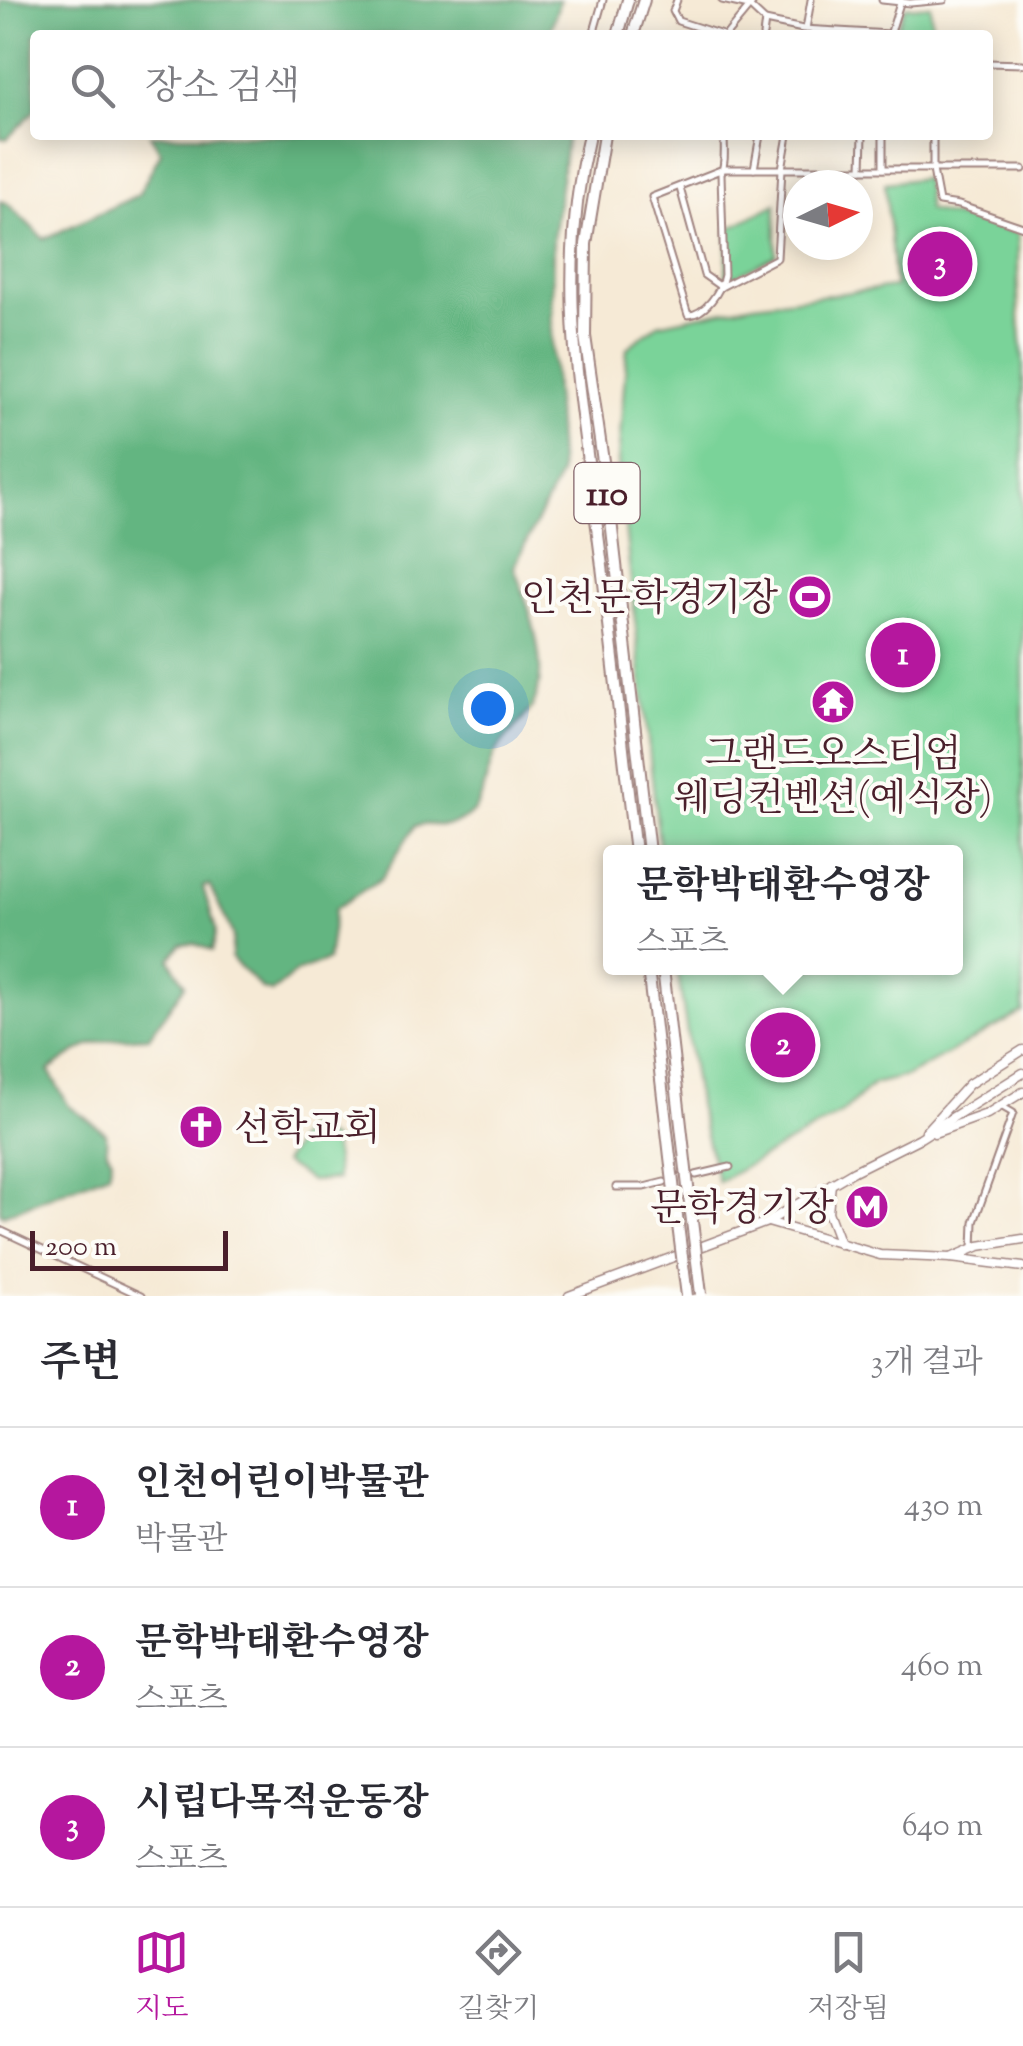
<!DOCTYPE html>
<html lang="ko">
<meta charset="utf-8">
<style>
:root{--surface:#fff;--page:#f7f7f7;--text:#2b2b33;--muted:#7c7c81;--line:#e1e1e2;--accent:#b5179e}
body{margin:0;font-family:"Sorts Mill Goudy","Noto Serif KR",serif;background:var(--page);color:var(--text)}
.compass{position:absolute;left:783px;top:170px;width:90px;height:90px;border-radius:50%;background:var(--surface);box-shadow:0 5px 25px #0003;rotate:85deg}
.scale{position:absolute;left:30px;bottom:25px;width:198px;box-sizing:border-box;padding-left:10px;border:5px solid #4a1f2b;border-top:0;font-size:28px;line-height:35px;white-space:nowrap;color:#4a1f2b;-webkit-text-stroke:8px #fdfcf7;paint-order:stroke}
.you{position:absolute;left:488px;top:708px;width:35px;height:35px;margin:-25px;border:8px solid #fff;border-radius:50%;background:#1a73e8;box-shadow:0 0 0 15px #1a73e833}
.badge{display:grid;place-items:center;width:65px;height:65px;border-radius:50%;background:var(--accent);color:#fff;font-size:32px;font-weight:700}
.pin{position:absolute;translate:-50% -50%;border:5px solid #fff;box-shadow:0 2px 10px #0006}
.popup{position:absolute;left:603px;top:845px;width:360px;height:130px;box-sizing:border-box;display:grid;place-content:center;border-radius:10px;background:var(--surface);filter:drop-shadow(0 2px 8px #0005);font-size:32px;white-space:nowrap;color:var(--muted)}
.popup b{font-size:38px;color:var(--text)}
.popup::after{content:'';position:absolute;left:50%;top:100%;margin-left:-20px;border:20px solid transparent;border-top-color:var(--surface)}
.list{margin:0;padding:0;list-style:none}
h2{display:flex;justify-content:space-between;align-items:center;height:130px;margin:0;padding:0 40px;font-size:42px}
h2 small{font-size:32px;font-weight:400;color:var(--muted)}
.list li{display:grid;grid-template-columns:65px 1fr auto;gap:30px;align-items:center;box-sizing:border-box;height:160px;padding:0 40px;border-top:2px solid var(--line)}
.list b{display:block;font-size:38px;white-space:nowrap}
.list p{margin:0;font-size:32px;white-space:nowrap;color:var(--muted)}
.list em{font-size:32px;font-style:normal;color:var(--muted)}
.icon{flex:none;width:55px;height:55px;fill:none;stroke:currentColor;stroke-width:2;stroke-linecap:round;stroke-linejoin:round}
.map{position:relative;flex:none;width:1023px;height:1296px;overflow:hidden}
.search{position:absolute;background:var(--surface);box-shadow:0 5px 25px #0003;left:30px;right:30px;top:30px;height:110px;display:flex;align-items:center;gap:25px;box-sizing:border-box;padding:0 35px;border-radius:10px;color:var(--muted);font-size:38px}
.sheet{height:610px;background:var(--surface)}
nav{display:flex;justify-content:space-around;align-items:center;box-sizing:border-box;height:140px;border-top:2px solid var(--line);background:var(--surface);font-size:28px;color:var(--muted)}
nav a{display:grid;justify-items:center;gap:5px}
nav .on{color:var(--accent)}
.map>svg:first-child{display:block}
.green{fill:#7ad399;stroke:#627962;stroke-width:2.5}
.forest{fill:#63b581;stroke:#566a56;stroke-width:2.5}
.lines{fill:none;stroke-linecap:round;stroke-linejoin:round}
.minor-casing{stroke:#a08480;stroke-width:9}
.secondary-casing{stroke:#a08480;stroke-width:11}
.motorway-casing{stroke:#a08480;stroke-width:14}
.minor{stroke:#fff;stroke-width:5}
.secondary{stroke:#fff;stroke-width:8}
.motorway{stroke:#fff;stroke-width:10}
.motorway-bridge-casing{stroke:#a08480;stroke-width:14;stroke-linecap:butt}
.motorway-bridge{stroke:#fff;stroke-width:10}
.labels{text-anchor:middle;stroke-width:8;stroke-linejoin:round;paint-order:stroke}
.shield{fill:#fdfcf7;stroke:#806168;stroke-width:2.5}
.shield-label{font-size:35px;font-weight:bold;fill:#4a1f2b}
.poi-label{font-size:38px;fill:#4a1f2b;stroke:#fdfcf7;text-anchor:end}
</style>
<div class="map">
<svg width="1023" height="1296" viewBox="0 0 1023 1296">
<rect width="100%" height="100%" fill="#fdfcf7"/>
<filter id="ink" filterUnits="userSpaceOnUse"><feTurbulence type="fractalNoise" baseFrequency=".01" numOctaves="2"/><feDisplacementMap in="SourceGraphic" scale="20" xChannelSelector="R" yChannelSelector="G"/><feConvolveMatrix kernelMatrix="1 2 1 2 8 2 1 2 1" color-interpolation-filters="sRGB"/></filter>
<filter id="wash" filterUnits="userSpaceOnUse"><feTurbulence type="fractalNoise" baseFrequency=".0048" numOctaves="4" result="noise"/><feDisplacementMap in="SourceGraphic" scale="40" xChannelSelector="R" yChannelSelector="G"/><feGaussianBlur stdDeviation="2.25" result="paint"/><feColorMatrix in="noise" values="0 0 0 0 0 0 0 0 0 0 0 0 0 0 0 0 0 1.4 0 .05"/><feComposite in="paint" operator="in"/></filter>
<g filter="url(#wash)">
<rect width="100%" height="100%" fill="#f6ead6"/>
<g class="green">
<polygon points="930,5 933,35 894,35 905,7"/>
<polygon points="925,178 928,210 1018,233 1018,304 1023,365 1023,1012 907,1076 873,1084 842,1113 718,1182 698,1105 677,968 956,968 956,852 660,852 618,462 627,348 658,324 754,304 895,287 885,183"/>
<polygon points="776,204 776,255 726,281 728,229"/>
<polygon points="307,1124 333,1141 337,1179 311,1181 283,1163"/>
</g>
<g class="forest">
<polygon points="0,0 560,0 549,35 35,35 35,110 7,139 0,138"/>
<path d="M150,135H567L553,240L552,343L560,475L514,567C528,603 553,672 532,707C523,722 498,745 494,755C483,783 485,821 445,825C434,826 426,823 415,826L382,878L335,909L328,960L296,972L272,992L262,989L231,958L233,935L209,885L203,887L216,930L212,951L194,943L181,944L170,959L185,985L149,1037C102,1039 86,1041 49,1071L69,1106L106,1133L107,1151L112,1159L109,1173L3,1215L0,1211V201L7,203L44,239L138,195L161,152Z"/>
</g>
</g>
<g filter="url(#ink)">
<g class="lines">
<defs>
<g id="minor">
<polyline points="677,0 673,11 678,21 722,35"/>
<polyline points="722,0 749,6 765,21 803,29 890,34"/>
<polyline points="882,0 910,3 944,0"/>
<polyline points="806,29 811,0"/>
<polyline points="593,35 603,0"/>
<polyline points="726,35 755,0"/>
<polyline points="763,35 765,21"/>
<polyline points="890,35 901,0"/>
<polyline points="988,63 1023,64"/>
<path d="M724,135C724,148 726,162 721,174L724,275C721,291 705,315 688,315L652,197L723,169H1023"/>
<polyline points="883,135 883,169"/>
<polyline points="933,135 933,170 939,202 959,205 1023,227"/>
<polyline points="754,169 760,135"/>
<polyline points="862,169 863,135"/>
<polyline points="680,188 704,275 721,287"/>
<polyline points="721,287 777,258 782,169 788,135"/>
<polyline points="696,1175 730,1167"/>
<polyline points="616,1187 644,1187 664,1182"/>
<polyline points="0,1230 141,1296"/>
<polyline points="973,1248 974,1222 1013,1113 1001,1106"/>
</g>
<g id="secondary">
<polyline points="926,1131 969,1084 1023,1050"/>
<polyline points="934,1133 987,1114 1023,1092"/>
<polyline points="831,1184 828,1212 840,1244"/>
<polyline points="768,1222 880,1255 951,1258 1023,1267"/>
<polyline points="951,1258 979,1246 1023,1239"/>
<polyline points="569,1296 767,1222 854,1171 920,1138 1023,1073"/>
</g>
<g id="motorway">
<polyline points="618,35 628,0"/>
<polyline points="633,35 644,0"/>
<path d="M589,135C558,267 576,373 594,505C610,620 621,737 635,852"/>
<polyline points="604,135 586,244 585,336 609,503 649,852"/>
<polyline points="648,968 677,1217"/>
<polyline points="663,968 691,1213"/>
</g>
</defs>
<use href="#minor" class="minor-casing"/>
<use href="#secondary" class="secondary-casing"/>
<use href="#motorway" class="motorway-casing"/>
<use href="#minor" class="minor"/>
<use href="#secondary" class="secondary"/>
<use href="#motorway" class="motorway"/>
<defs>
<g id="motorway-bridge">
<polyline points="691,1213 701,1294"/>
<polyline points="677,1217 687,1296"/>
</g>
</defs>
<use href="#motorway-bridge" class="motorway-bridge-casing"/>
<use href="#motorway-bridge" class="motorway-bridge"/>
</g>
</g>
<defs>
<symbol id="stadium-disc" viewBox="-11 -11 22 22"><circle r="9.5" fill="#b5179e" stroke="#fdfcf7"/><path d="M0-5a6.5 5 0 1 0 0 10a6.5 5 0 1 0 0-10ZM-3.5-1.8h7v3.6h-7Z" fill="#fff"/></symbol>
<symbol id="temple-disc" viewBox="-11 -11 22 22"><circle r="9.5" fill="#b5179e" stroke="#fdfcf7"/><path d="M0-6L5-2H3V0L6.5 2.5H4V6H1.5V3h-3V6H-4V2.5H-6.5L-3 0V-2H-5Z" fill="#fff"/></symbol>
<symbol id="church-disc" viewBox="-11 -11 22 22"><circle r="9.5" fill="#b5179e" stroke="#fdfcf7"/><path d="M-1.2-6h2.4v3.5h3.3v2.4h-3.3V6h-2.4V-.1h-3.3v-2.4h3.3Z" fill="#fff"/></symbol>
<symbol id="metro-disc" viewBox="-11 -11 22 22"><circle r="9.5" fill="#b5179e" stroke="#fdfcf7"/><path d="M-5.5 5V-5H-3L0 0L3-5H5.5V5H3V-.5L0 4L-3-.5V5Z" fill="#fff"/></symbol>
</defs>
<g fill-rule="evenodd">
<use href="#stadium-disc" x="785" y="572" width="50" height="50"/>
<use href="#temple-disc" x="808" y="677" width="50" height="50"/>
<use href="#church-disc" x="176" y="1102" width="50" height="50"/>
<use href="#metro-disc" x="842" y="1182" width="50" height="50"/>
</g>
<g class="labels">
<rect class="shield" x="574.5" y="463" width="65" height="60" rx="8"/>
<g class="shield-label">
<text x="607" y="505">110</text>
</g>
<g class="poi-label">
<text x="778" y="610">인천문학경기장</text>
<text x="833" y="766" text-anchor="middle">그랜드오스티엄<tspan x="833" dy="44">웨딩컨벤션(예식장)</tspan></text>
<text x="234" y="1140" text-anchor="start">선학교회</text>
<text x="834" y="1220">문학경기장</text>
</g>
</g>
</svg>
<svg class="compass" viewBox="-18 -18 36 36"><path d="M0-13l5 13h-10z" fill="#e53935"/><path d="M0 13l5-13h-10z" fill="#7c7c81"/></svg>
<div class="scale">200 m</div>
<div class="you"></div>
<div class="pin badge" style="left:903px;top:655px">1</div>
<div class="pin badge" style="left:783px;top:1045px">2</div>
<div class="popup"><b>문학박태환수영장</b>스포츠</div>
<div class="pin badge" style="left:940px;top:264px">3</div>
<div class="search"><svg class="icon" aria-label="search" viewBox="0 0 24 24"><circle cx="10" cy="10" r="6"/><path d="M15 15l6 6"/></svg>장소 검색</div>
</div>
<section class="sheet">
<h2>주변<small>3개 결과</small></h2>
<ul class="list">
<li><span class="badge">1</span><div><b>인천어린이박물관</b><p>박물관</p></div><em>430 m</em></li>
<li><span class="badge">2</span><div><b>문학박태환수영장</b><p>스포츠</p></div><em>460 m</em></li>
<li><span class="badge">3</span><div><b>시립다목적운동장</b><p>스포츠</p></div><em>640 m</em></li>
</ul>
</section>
<nav>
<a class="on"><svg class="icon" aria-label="map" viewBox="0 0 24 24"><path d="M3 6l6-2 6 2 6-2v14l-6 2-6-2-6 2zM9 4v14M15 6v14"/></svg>지도</a>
<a><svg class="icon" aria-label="directions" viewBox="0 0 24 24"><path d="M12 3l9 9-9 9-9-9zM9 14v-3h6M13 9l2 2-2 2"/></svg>길찾기</a>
<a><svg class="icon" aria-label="saved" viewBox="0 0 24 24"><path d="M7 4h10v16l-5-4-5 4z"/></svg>저장됨</a>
</nav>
